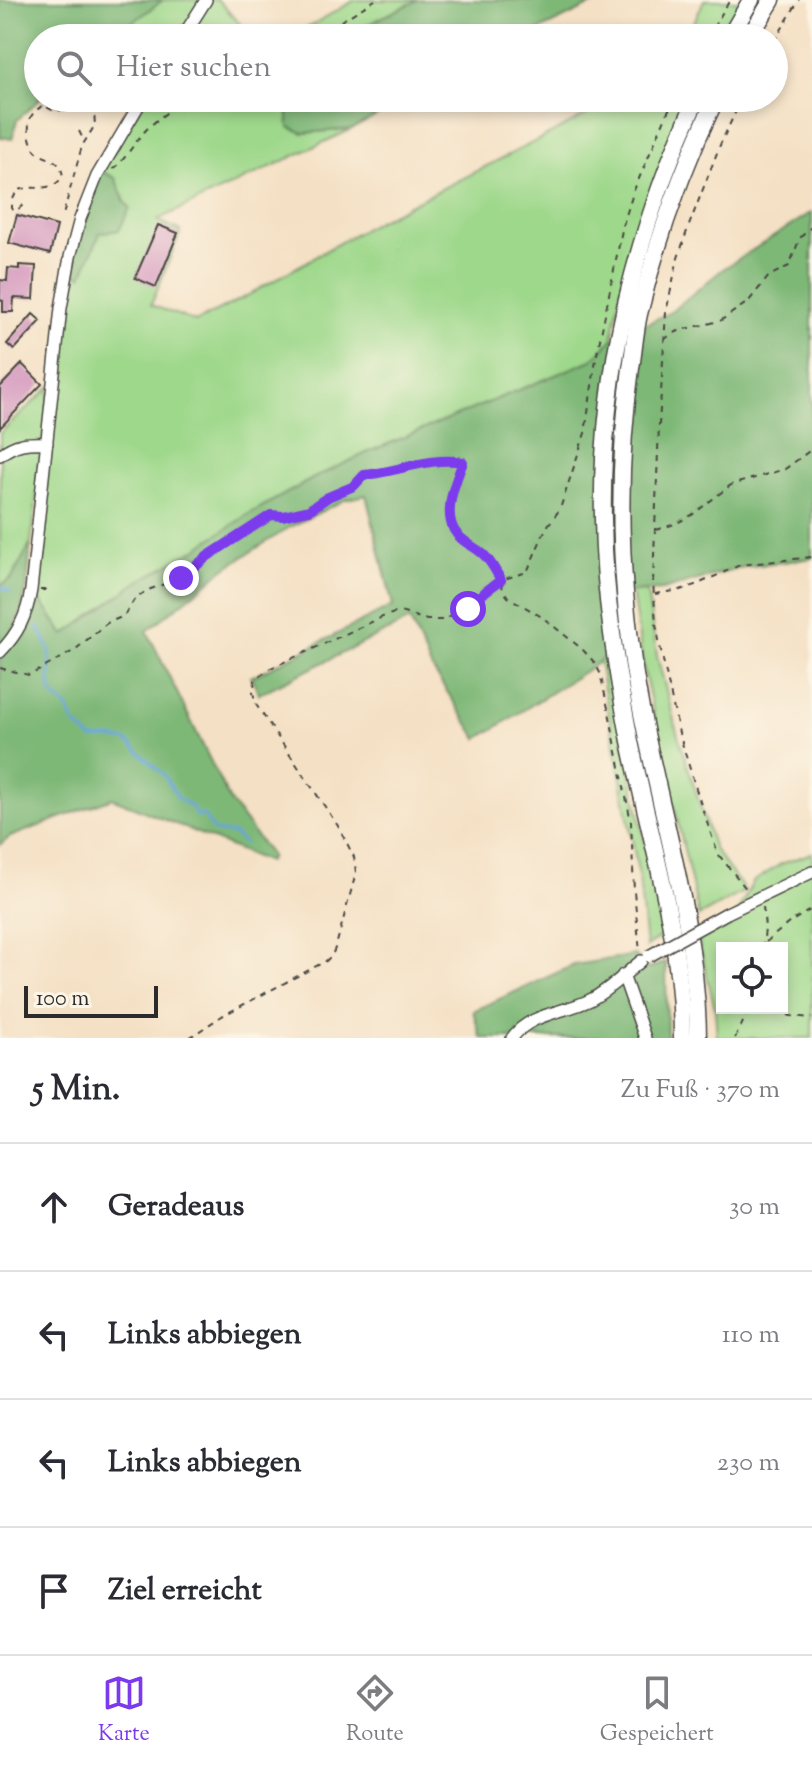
<!DOCTYPE html>
<html lang="de">
<meta charset="utf-8">
<style>
:root{--surface:#fff;--page:#f7f7f7;--text:#2b2b33;--muted:#7c7c81;--line:#e1e1e2;--accent:#7c3aed}
body{margin:0;font-family:"Sorts Mill Goudy",serif;background:var(--page);color:var(--text)}
.controls{position:absolute;right:24px;bottom:24px;display:grid;overflow:hidden;border-radius:0px;box-shadow:0 4px 12px #0003}
.controls button{width:72px;height:72px;display:grid;place-items:center;padding:0;border:0;border-bottom:2px solid var(--line);background:var(--surface);color:var(--text);font:40px sans-serif}
.scale{position:absolute;left:24px;bottom:20px;width:134px;box-sizing:border-box;padding-left:8px;border:4px solid #2b2b2b;border-top:0;font-size:22px;line-height:28px;white-space:nowrap;color:#2b2b2b;-webkit-text-stroke:6px #fcf5e5;paint-order:stroke}
.stop{position:absolute;width:24px;height:24px;margin:-18px;border:6px solid #7c3aed;border-radius:50%;background:#fff}
.stop.end{background:#7c3aed;border-color:#fff;box-shadow:0 2px 8px #0008}
.list{margin:0;padding:0;list-style:none}
h2{display:flex;justify-content:space-between;align-items:center;height:104px;margin:0;padding:0 32px;font-size:34px}
h2 small{font-size:26px;font-weight:400;color:var(--muted)}
.list li{display:grid;grid-template-columns:52px 1fr auto;gap:24px;align-items:center;box-sizing:border-box;height:128px;padding:0 32px;border-top:2px solid var(--line)}
.list b{display:block;font-size:30px;white-space:nowrap}
.list em{font-size:26px;font-style:normal;color:var(--muted)}
.icon{flex:none;width:44px;height:44px;fill:none;stroke:currentColor;stroke-width:2;stroke-linecap:round;stroke-linejoin:round}
.map{position:relative;flex:none;width:812px;height:1038px;overflow:hidden}
.search{position:absolute;background:var(--surface);box-shadow:0 4px 12px #0003;left:24px;right:24px;top:24px;height:88px;display:flex;align-items:center;gap:20px;box-sizing:border-box;padding:0 28px;border-radius:44px;color:var(--muted);font-size:30px}
.sheet{height:616px;background:var(--surface)}
nav{display:flex;justify-content:space-around;align-items:center;box-sizing:border-box;height:112px;border-top:2px solid var(--line);background:var(--surface);font-size:22px;color:var(--muted)}
nav a{display:grid;justify-items:center;gap:4px}
nav .on{color:var(--accent)}
.map>svg:first-child{display:block}
.green{fill:#9ed88b;stroke:#64825b;stroke-width:2;fill-rule:evenodd}
.forest{fill:#7eb877;stroke:#547251;stroke-width:2}
.lines{fill:none;stroke-linecap:round;stroke-linejoin:round}
.stream{stroke:#67a5d9;stroke-width:3}
.building{fill:#d08dba}
.minor-casing{stroke:#494642;stroke-width:14}
.highway-casing{stroke:#494642;stroke-width:19}
.path{stroke:#494642;stroke-width:2;stroke-dasharray:6 6;stroke-linecap:butt}
.minor{stroke:#fff;stroke-width:11}
.highway{stroke:#fff;stroke-width:16}
.minor-bridge-casing{stroke:#494642;stroke-width:14;stroke-linecap:butt}
.minor-bridge{stroke:#fff;stroke-width:11}
.route{stroke:#7c3aed;stroke-width:10}
</style>
<div class="map">
<svg width="812" height="1038" viewBox="0 0 812 1038">
<rect width="100%" height="100%" fill="#fcf5e5"/>
<filter id="ink" filterUnits="userSpaceOnUse"><feTurbulence type="fractalNoise" baseFrequency=".0125" numOctaves="2"/><feDisplacementMap in="SourceGraphic" scale="16" xChannelSelector="R" yChannelSelector="G"/><feConvolveMatrix kernelMatrix="1 2 1 2 8 2 1 2 1" color-interpolation-filters="sRGB"/></filter>
<filter id="wash" filterUnits="userSpaceOnUse"><feTurbulence type="fractalNoise" baseFrequency=".006" numOctaves="4" result="noise"/><feDisplacementMap in="SourceGraphic" scale="32" xChannelSelector="R" yChannelSelector="G"/><feGaussianBlur stdDeviation="1.8" result="paint"/><feColorMatrix in="noise" values="0 0 0 0 0 0 0 0 0 0 0 0 0 0 0 0 0 1.4 0 .05"/><feComposite in="paint" operator="in"/></filter>
<g filter="url(#wash)">
<rect width="100%" height="100%" fill="#f4e0c4"/>
<g class="green">
<polygon points="163,0 203,0 179,38 111,38"/>
<polygon points="208,0 218,0 253,38 183,38"/>
<polygon points="355,0 418,0 354,31 347,38 290,38"/>
<polygon points="704,0 745,0 721,38 687,38"/>
<polygon points="145,98 294,98 289,105 303,133 352,129 157,220 181,231 151,305 196,322 243,298 376,222 556,131 618,98 691,98 647,203 624,273 612,340 592,360 371,451 316,477 247,515 196,549 139,581 64,635 34,591 69,269 82,275 100,233 125,202 115,178 101,171"/>
<polygon points="50,387 31,543 12,578 0,586 0,433"/>
<polygon points="647,591 657,656 677,732 714,849 745,891 699,916 644,671 632,592"/>
<polygon points="606,656 664,934 646,947 639,877 599,661"/>
<path d="M812,853V1038H717L715,1008L697,935L737,913L753,882L781,864ZM722,948H782V1008H722Z"/>
</g>
<g class="forest">
<polygon points="0,0 163,0 111,38 38,38 38,98 41,98 17,120 12,139 0,137"/>
<polygon points="418,0 602,0 523,38 347,38 354,31"/>
<path d="M294,98H410L352,129L303,133L289,127C287,115 287,108 294,98Z"/>
<polygon points="101,171 115,178 125,202 130,208 119,230 100,233 82,276 69,269"/>
<path d="M812,212V558L744,567L662,590L632,592L599,604L606,656L593,666L478,739L431,667L410,620L259,694L251,677L393,606L366,495L344,500L290,527L224,569L147,631L230,801L271,856L268,862L112,798L10,837L0,845V658C21,634 29,624 34,591L64,635L139,581L196,549L247,515L316,477L371,451L592,360L612,340L669,313L723,269Z"/>
<path d="M31,543C28,570 28,600 15,626C11,633 5,640 0,647V586L12,578Z"/>
<polygon points="635,955 647,969 666,962 667,1038 481,1038 473,1011 574,965"/>
</g>
<g class="lines">
<g class="stream">
<polyline points="0,587 10,591"/>
<polyline points="38,626 50,651 50,688 55,698 66,705 74,723 91,739 110,738 127,741 163,774 178,798 192,807 197,816 203,815 214,831 234,834 245,844"/>
</g>
</g>
<g id="blocks">
<g class="building">
<polygon points="17,215 57,226 50,254 9,243"/>
<polygon points="158,225 178,233 156,287 135,278"/>
<polygon points="19,265 36,266 34,299 14,298 13,312 3,312 3,301 0,300 0,280 7,281 8,268 19,269"/>
<polygon points="33,314 41,321 14,350 7,344"/>
<polygon points="22,364 42,384 0,428 0,387"/>
</g>
</g>
</g>
<g filter="url(#ink)">
<use href="#blocks" fill-opacity="0" stroke="#494642" stroke-width="2"/>
<g class="lines">
<defs>
<g id="minor">
<polyline points="182,38 206,0"/>
<path d="M0,455C15,443 27,442 47,443"/>
<path d="M0,652C18,634 27,615 31,590L61,308L70,257L80,219L97,176L143,98"/>
<polyline points="727,913 812,872"/>
<polyline points="623,975 645,1038"/>
<path d="M512,1038C530,1013 564,1013 590,1000C609,990 625,974 641,961"/>
</g>
<g id="highway">
<polyline points="729,38 751,0"/>
<polyline points="749,38 772,0"/>
<path d="M682,1038C682,937 650,839 630,741C616,668 604,594 603,519C600,374 636,229 697,98"/>
<path d="M698,1038C697,918 657,804 637,687C619,581 616,474 631,368C634,350 635,332 639,314C657,240 683,167 716,98"/>
</g>
</defs>
<use href="#minor" class="minor-casing"/>
<use href="#highway" class="highway-casing"/>
<g class="path">
<polyline points="309,38 328,29 375,0"/>
<polyline points="707,38 730,0"/>
<polyline points="774,42 799,0"/>
<polyline points="742,98 720,145 688,228 678,258 666,312 659,425 653,582 656,624 661,651 679,733 701,805 718,854 748,891"/>
<polyline points="56,107 64,114"/>
<polyline points="79,131 84,141"/>
<path d="M113,169C124,162 135,141 146,130C158,118 173,108 186,98"/>
<path d="M23,205L16,211L12,209V201L17,191C34,183 51,195 63,176C59,155 47,162 36,151C30,144 27,128 30,119C32,113 38,109 43,105L52,110L65,101L72,99L80,100L87,105L94,112L95,125L82,146L63,215"/>
<polyline points="664,340 670,335 681,330 720,321 748,302 769,276 789,266 800,238 812,226"/>
<polyline points="656,530 675,524 692,515 731,485 785,469 812,449"/>
<polyline points="40,590 50,590"/>
<polyline points="655,594 680,590 698,584 740,565 812,557"/>
<path d="M0,668L29,675L40,670L75,650L107,623L124,616L134,600L148,590L181,578L208,556L234,539L249,528L271,515L283,516L309,510L328,497L354,486L364,475C397,472 431,456 463,462L455,482L451,502L450,518L454,531L465,542L485,555L501,580L503,590L508,597L542,617L582,649L595,663L600,673L610,717L631,822L634,891L640,952"/>
<polyline points="763,907 765,928 763,948"/>
<polyline points="766,942 790,922 812,909"/>
<polyline points="765,1008 791,1016 812,1018"/>
<polyline points="189,1038 222,1016 326,961 332,955 336,946 356,873 354,857 338,826 257,706 253,693 255,680 269,669 387,615 400,612 427,620 441,620 468,609 486,591 501,580 527,572 546,528 560,509 585,433 596,359 623,225 634,190 674,98"/>
<polyline points="735,1038 745,1018 747,1008"/>
</g>
<use href="#minor" class="minor"/>
<use href="#highway" class="highway"/>
<defs>
<polyline id="minor-bridge" points="649,956 727,913"/>
</defs>
<use href="#minor-bridge" class="minor-bridge-casing"/>
<use href="#minor-bridge" class="minor-bridge"/>
</g>
</g>
<g class="lines" filter="url(#ink)">
<path class="route" d="M181,578L208,556L271,515L283,516L309,510L328,497L354,486L364,475C397,472 431,456 463,462C456,480 443,510 454,530C460,541 474,546 483,554C491,561 496,572 501,580L486,591L468,609"/>
</g>
</svg>
<div class="controls">
<button><svg class="icon" aria-label="locate" viewBox="0 0 24 24"><circle cx="12" cy="12" r="6"/><path d="M12 2v4M12 18v4M2 12h4M18 12h4"/></svg></button>
</div>
<div class="scale">100 m</div>
<div class="stop" style="left:468px;top:609px"></div>
<div class="stop end" style="left:181px;top:578px"></div>
<div class="search"><svg class="icon" aria-label="search" viewBox="0 0 24 24"><circle cx="10" cy="10" r="6"/><path d="M15 15l6 6"/></svg>Hier suchen</div>
</div>
<section class="sheet">
<h2>5 Min.<small>Zu Fuß · 370 m</small></h2>
<ul class="list">
<li><svg class="icon" aria-label="ahead" viewBox="0 0 24 24"><path d="M12 20V5M6 11l6-6 6 6"/></svg><div><b>Geradeaus</b></div><em>30 m</em></li>
<li><svg class="icon" aria-label="left" viewBox="0 0 24 24"><path d="M17 20v-9H6M10 6l-5 5 5 5"/></svg><div><b>Links abbiegen</b></div><em>110 m</em></li>
<li><svg class="icon" aria-label="left" viewBox="0 0 24 24"><path d="M17 20v-9H6M10 6l-5 5 5 5"/></svg><div><b>Links abbiegen</b></div><em>230 m</em></li>
<li><svg class="icon" aria-label="arrive" viewBox="0 0 24 24"><path d="M6 21V4h12l-3 4 3 4H6"/></svg><div><b>Ziel erreicht</b></div></li>
</ul>
</section>
<nav>
<a class="on"><svg class="icon" aria-label="map" viewBox="0 0 24 24"><path d="M3 6l6-2 6 2 6-2v14l-6 2-6-2-6 2zM9 4v14M15 6v14"/></svg>Karte</a>
<a><svg class="icon" aria-label="directions" viewBox="0 0 24 24"><path d="M12 3l9 9-9 9-9-9zM9 14v-3h6M13 9l2 2-2 2"/></svg>Route</a>
<a><svg class="icon" aria-label="saved" viewBox="0 0 24 24"><path d="M7 4h10v16l-5-4-5 4z"/></svg>Gespeichert</a>
</nav>
